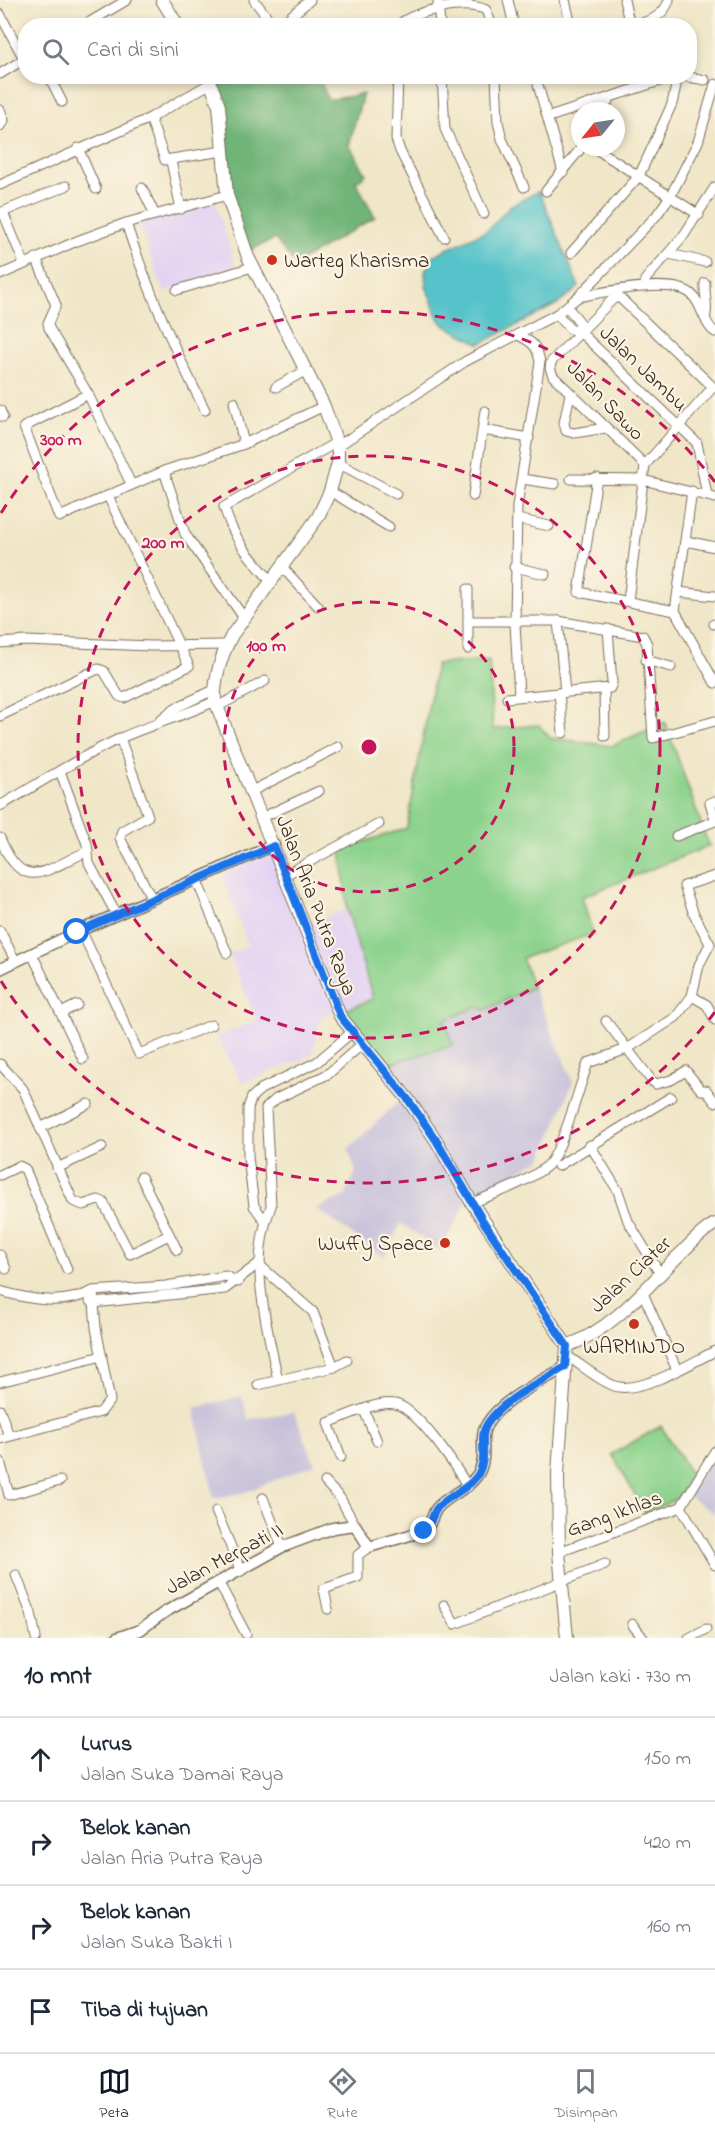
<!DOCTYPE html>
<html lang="id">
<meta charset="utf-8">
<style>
:root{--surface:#fff;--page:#f6f6f7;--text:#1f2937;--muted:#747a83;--line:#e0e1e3;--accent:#111827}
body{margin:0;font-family:"Indie Flower",sans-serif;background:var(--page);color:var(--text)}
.compass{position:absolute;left:571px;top:102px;width:54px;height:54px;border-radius:50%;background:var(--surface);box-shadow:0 3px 9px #0003;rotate:240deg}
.stop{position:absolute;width:18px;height:18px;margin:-14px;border:4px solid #1a73e8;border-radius:50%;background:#fff}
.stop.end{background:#1a73e8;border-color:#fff;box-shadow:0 2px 6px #0008}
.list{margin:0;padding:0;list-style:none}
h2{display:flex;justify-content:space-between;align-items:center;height:78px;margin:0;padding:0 24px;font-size:26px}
h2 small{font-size:20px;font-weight:400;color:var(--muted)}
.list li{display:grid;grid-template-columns:39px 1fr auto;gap:18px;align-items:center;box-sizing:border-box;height:84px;padding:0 24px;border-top:2px solid var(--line)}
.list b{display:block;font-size:22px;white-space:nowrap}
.list p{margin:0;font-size:20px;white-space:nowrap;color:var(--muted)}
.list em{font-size:20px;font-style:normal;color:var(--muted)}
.icon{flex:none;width:33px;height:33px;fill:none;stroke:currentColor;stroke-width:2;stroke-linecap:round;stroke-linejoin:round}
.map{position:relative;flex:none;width:715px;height:1638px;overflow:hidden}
.search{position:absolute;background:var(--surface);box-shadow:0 3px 9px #0003;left:18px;right:18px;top:18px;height:66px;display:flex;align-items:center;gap:15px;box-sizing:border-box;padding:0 21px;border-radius:24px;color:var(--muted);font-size:22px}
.sheet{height:414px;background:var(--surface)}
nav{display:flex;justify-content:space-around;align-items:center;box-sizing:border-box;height:84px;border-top:2px solid var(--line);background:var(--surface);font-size:16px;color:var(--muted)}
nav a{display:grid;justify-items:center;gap:3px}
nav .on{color:var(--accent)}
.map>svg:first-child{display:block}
.built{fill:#e3d3f3}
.industrial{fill:#c6c0da}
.green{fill:#8bd28c;stroke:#637e55;stroke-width:1.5}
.forest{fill:#70b478;stroke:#566f4b;stroke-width:1.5}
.water{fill:#55c3c9;stroke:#487674;stroke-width:1.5}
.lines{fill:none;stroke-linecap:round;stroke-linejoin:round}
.minor-casing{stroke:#7a6c5a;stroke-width:11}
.tertiary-casing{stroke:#7a6c5a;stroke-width:13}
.secondary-casing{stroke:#7a6c5a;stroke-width:14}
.minor{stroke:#fff;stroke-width:9}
.tertiary{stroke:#fff;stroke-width:10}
.secondary{stroke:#fff;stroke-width:12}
.route{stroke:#1a73e8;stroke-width:8}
.ring{fill:none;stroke:#c2185b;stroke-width:3;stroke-dasharray:10 8}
.poi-dot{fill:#c8321e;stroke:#fcf5e5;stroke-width:2}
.labels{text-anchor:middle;stroke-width:4.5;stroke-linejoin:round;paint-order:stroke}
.poi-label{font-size:21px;fill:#3b2a1e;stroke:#fcf5e5;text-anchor:start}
.street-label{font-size:21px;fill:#3b2a1e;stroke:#fcf5e5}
.centre{fill:#c2185b;stroke:#fcf5e5;stroke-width:3}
.ring-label{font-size:18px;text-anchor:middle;font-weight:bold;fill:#c2185b;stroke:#fcf5e5;stroke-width:4.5;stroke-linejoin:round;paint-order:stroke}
</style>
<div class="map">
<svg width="715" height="1638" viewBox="0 0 715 1638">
<rect width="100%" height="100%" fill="#fcf5e5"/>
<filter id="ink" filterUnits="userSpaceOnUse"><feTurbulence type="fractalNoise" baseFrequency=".0167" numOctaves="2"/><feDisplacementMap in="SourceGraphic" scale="12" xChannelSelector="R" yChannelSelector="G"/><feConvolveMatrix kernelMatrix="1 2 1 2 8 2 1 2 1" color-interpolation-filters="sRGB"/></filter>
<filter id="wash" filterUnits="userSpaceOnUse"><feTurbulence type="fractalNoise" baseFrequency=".008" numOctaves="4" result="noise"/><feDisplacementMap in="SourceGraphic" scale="24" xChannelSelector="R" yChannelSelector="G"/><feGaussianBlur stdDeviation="1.35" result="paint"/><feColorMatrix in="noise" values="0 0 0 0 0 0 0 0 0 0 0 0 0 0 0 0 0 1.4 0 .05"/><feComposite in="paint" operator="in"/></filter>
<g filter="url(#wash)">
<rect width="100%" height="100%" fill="#f0e6c8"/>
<g class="built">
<polygon points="214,197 236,268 164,292 138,221"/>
<polygon points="272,850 299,927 347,909 373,999 321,1016 312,1055 242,1083 217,1037 257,1020 229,954 248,946 222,874"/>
</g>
<g class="industrial">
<polygon points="533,987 573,1082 542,1159 470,1195 441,1251 401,1223 384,1257 316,1209 345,1196 356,1171 348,1149 410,1091 389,1064 453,1045 444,1021 476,1007 485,1010"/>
<polygon points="242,1396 248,1419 294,1412 315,1464 243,1493 214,1498 194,1408"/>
<polygon points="715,1453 715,1514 687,1495"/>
</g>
<g class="green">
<polygon points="489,660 493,729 539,725 550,738 612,746 665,722 709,846 582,897 593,934 522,958 533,987 485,1010 476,1007 444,1021 453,1045 389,1064 342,1011 373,999 347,909 341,849 407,828 436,664"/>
<polygon points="661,1426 691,1475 677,1499 645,1513 612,1454"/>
</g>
<polygon class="forest" points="212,77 319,77 328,100 363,94 349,145 366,174 356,182 375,217 295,264 275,239 248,251 233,209"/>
<polygon class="water" points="539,191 579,287 559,303 480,344 444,325 437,316 426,286 425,271 432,256 488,230 510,206"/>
</g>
<g filter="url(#ink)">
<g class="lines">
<defs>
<g id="minor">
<polyline points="254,0 274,26"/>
<polyline points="508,0 514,26"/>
<polyline points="565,0 571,26"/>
<polyline points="624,0 630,26"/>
<polyline points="438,1 440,26"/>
<polyline points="0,14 24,59"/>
<polyline points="83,26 127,0"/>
<polyline points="279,26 310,0"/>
<path d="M397,26C416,10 465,0 486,10L492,26"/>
<path d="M632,26C649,21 663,18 669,0"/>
<polyline points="0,74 26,58"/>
<polyline points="49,76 62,102"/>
<polyline points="398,76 396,139 400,151 444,237"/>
<polyline points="442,76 445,129 484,214"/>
<polyline points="496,76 498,122 502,139 524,187"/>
<polyline points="683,76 705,80"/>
<polyline points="538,85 563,172"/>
<polyline points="0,110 4,120 0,126"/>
<polyline points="602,111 610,98"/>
<polyline points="549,117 675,76"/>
<polyline points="150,118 165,160 223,151"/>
<polyline points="593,147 699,215"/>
<polyline points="78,148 96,189"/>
<polyline points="171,161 181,209"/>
<polyline points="0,185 150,118 211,83"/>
<polyline points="142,188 155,215"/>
<polyline points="546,191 582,147"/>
<polyline points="3,212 24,263"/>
<polyline points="0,213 66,186"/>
<path d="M126,223C147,289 174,349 205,410"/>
<polyline points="571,253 639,176 672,104 678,76"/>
<polyline points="669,254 705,262"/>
<polyline points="36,258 56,305 48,323 49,328 88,394 131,484"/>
<polyline points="0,275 77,241 126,223 227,195"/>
<polyline points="645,280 684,235 715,187"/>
<polyline points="177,290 252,267"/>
<path d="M578,297C602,292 670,278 690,293C702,302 703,324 715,332"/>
<polyline points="567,307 579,321 580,332"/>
<polyline points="557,314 570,329 580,332 697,443 707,495"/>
<path d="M705,318C709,308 704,295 705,283"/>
<path d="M518,335C532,342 537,345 540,362L517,506L515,623L519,696"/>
<polyline points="276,387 305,371"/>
<polyline points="88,394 24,427 59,517 164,471 244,444 324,406"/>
<polyline points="570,394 564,423 566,431 574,433 606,428"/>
<polyline points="234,402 244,444"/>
<polyline points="0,410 3,417"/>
<polyline points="483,430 529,438"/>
<polyline points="338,446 466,361 557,314 578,297 656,216 671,195 698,142 715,84"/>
<polyline points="338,463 396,494"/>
<polyline points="164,471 185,534 244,618"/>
<polyline points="597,478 579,592 675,611"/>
<polyline points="522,479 555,484"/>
<polyline points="571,479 643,480 715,498"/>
<polyline points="330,491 389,527"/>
<polyline points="692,491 675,611 715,683"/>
<polyline points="473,496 485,411"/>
<polyline points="517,519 549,526"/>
<polyline points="686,541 715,547"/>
<polyline points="282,567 318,606"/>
<polyline points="514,567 545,574"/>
<path d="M271,581C248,555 234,540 224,507L337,442"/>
<polyline points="678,592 715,596"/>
<polyline points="628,601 645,465 713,387 619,297 613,299 551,362 550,368 553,376 645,465"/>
<polyline points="468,621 558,621 643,636 647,644 653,738 715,721"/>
<polyline points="558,621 565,692"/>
<polyline points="714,624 715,624"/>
<polyline points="0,643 26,641 151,646 227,645"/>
<polyline points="468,649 468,589"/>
<polyline points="646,660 671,667"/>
<polyline points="604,689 605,736"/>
<polyline points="559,693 563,733"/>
<polyline points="507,698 610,688 612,683 608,629"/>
<polyline points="217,707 265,681"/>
<polyline points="0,716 98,669 104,671 119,696 124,698 189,666 108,496"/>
<polyline points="160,720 175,708 214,690"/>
<polyline points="120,738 148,816 122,831 120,838 152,899"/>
<polyline points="60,771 87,844 89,863 116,914"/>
<polyline points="252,791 338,747"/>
<polyline points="715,801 710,803 715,819"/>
<path d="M0,806C40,783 79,757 121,738C152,724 184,716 215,701"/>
<polyline points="263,817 319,791"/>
<polyline points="676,836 715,821"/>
<path d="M0,838C23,896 46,869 88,851"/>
<polyline points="285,875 379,824"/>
<polyline points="197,881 227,953"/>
<polyline points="81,930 139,1054 211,1025"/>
<polyline points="0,931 16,962"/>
<polyline points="32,954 83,1059"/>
<polyline points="692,996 707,1005 715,1020"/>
<polyline points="61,1013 77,1005"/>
<polyline points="606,1021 652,1081 656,1084 671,1080 686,1071 701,1090 706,1090 715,1102"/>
<polyline points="0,1064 23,1089 73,1201 83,1205 98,1200 103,1202 130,1254 169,1235"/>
<polyline points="40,1128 88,1104"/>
<polyline points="590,1145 618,1191 628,1221 660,1274"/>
<polyline points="558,1166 671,1097"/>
<polyline points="57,1168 102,1147"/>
<polyline points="0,1175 19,1166 25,1169 67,1269"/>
<polyline points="141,1177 177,1250"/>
<path d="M472,1203C496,1193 526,1183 547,1166C561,1155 580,1084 588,1063L627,1049L676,1017L692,996L699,965L710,944L694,914L684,886L715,876"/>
<polyline points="265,1221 254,1206 248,1157 248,1108 252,1097 261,1089 317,1062 351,1033"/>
<polyline points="0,1255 6,1269"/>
<polyline points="258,1264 313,1312 334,1367"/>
<path d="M0,1291C31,1300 64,1306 93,1291L166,1286L226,1276L238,1282"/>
<polyline points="642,1291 677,1370"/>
<polyline points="90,1301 94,1303 225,1289 258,1264"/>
<path d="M567,1356C580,1364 605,1385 619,1387C646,1391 691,1363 715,1351"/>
<path d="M278,1380C266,1321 248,1264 271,1206L266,1108L276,1099L328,1074L361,1045"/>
<polyline points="0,1382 102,1356"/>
<polyline points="258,1385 334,1367 347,1360"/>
<polyline points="0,1410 9,1436"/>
<polyline points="364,1410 377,1441"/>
<polyline points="0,1439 101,1412 110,1400 96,1328 93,1291"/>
<path d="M341,1457L328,1423C344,1417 378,1400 395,1404C417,1408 456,1467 468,1487"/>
<polyline points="0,1461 9,1495 60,1481"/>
<polyline points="325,1482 340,1498 355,1525"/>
<polyline points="263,1498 282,1547"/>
<polyline points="681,1507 715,1565"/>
<polyline points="681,1507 715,1451"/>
<polyline points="216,1511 241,1571"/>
<polyline points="559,1552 681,1507"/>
<polyline points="16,1575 31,1613 36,1638"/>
<polyline points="219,1583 246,1634"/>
<polyline points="444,1605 455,1624 605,1564"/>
<polyline points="328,1609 324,1589 358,1577 358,1555 369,1547"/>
<polyline points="632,1624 643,1638"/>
<polyline points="689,1638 706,1629"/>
</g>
<g id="tertiary">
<polyline points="0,969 81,930 274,845"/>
<path d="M117,1638L140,1630L165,1612L282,1547L333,1528L355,1525L369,1547L424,1531C432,1525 431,1516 437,1508C451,1492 477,1487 482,1464C486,1450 479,1436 487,1424C503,1398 540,1383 565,1367"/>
</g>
<g id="secondary">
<polyline points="162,0 178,26"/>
<path d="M208,76L219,106L227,195L248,257L324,406L338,446V463L330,491L318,517L232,635C221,656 214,678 215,701L340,1016L407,1098L436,1140L472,1203L567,1346L558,1473L559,1552L567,1638"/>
<path d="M567,1346C612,1330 644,1290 677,1257C689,1246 701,1231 715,1224"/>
</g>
</defs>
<use href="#minor" class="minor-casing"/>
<use href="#tertiary" class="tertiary-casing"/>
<use href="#secondary" class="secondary-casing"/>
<use href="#minor" class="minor"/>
<use href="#tertiary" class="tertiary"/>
<use href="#secondary" class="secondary"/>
</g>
</g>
<g class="lines" filter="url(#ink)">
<path class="route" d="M77,932L274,846L340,1016L407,1098L436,1140L483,1221L567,1346L565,1367C540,1383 504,1398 487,1424C479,1436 486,1450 482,1464C477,1488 451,1492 437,1508C431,1516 432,1525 424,1531"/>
</g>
<g class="ring">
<circle cx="369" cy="747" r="145"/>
<circle cx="369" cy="747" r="291"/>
<path d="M715 1012A436 436 0 0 1 1 981M1 513A436 436 0 0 1 715 482"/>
</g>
<g class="poi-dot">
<circle cx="272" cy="260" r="6"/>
<circle cx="445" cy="1243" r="6"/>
<circle cx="634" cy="1324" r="6"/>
</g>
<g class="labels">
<g class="poi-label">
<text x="284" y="267">Warteg Kharisma</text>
<text x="433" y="1250" text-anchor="end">Wuffy Space</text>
<text x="634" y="1353" text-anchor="middle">WARMINDO</text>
</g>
<g class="street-label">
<text transform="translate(644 368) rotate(44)" y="7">Jalan Jambu</text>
<text transform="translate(606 400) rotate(46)" y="7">Jalan Sawo</text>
<text transform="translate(317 905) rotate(69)" y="7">Jalan Aria Putra Raya</text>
<text transform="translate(630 1274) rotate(-43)" y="7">Jalan Ciater</text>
<text transform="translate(614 1513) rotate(-20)" y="7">Gang Ikhlas</text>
<text transform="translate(224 1558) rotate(-28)" y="7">Jalan Merpati II</text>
</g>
</g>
<circle cx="369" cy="747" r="9" class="centre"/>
<g class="ring-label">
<text x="61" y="445">300 m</text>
<text x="163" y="548">200 m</text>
<text x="266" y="651">100 m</text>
</g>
</svg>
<svg class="compass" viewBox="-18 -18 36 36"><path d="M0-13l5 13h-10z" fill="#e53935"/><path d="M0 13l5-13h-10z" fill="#747a83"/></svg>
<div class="stop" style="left:77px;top:932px"></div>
<div class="stop end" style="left:424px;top:1531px"></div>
<div class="search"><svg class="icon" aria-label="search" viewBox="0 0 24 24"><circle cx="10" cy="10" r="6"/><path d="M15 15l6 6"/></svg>Cari di sini</div>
</div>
<section class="sheet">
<h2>10 mnt<small>Jalan kaki · 730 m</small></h2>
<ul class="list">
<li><svg class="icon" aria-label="ahead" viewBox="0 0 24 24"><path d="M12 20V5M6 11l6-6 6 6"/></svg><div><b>Lurus</b><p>Jalan Suka Damai Raya</p></div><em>150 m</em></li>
<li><svg class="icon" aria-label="right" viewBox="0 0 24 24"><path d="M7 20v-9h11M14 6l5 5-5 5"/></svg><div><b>Belok kanan</b><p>Jalan Aria Putra Raya</p></div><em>420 m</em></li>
<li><svg class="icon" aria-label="right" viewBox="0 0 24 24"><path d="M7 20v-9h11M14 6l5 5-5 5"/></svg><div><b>Belok kanan</b><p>Jalan Suka Bakti I</p></div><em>160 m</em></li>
<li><svg class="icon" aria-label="arrive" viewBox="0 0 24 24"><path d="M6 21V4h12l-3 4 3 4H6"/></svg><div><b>Tiba di tujuan</b></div></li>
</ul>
</section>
<nav>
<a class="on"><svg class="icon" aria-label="map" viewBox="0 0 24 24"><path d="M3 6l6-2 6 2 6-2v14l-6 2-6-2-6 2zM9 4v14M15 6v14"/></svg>Peta</a>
<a><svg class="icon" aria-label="directions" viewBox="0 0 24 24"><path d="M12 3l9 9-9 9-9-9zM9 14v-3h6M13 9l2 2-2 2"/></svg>Rute</a>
<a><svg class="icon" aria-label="saved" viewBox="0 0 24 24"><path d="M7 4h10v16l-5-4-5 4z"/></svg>Disimpan</a>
</nav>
